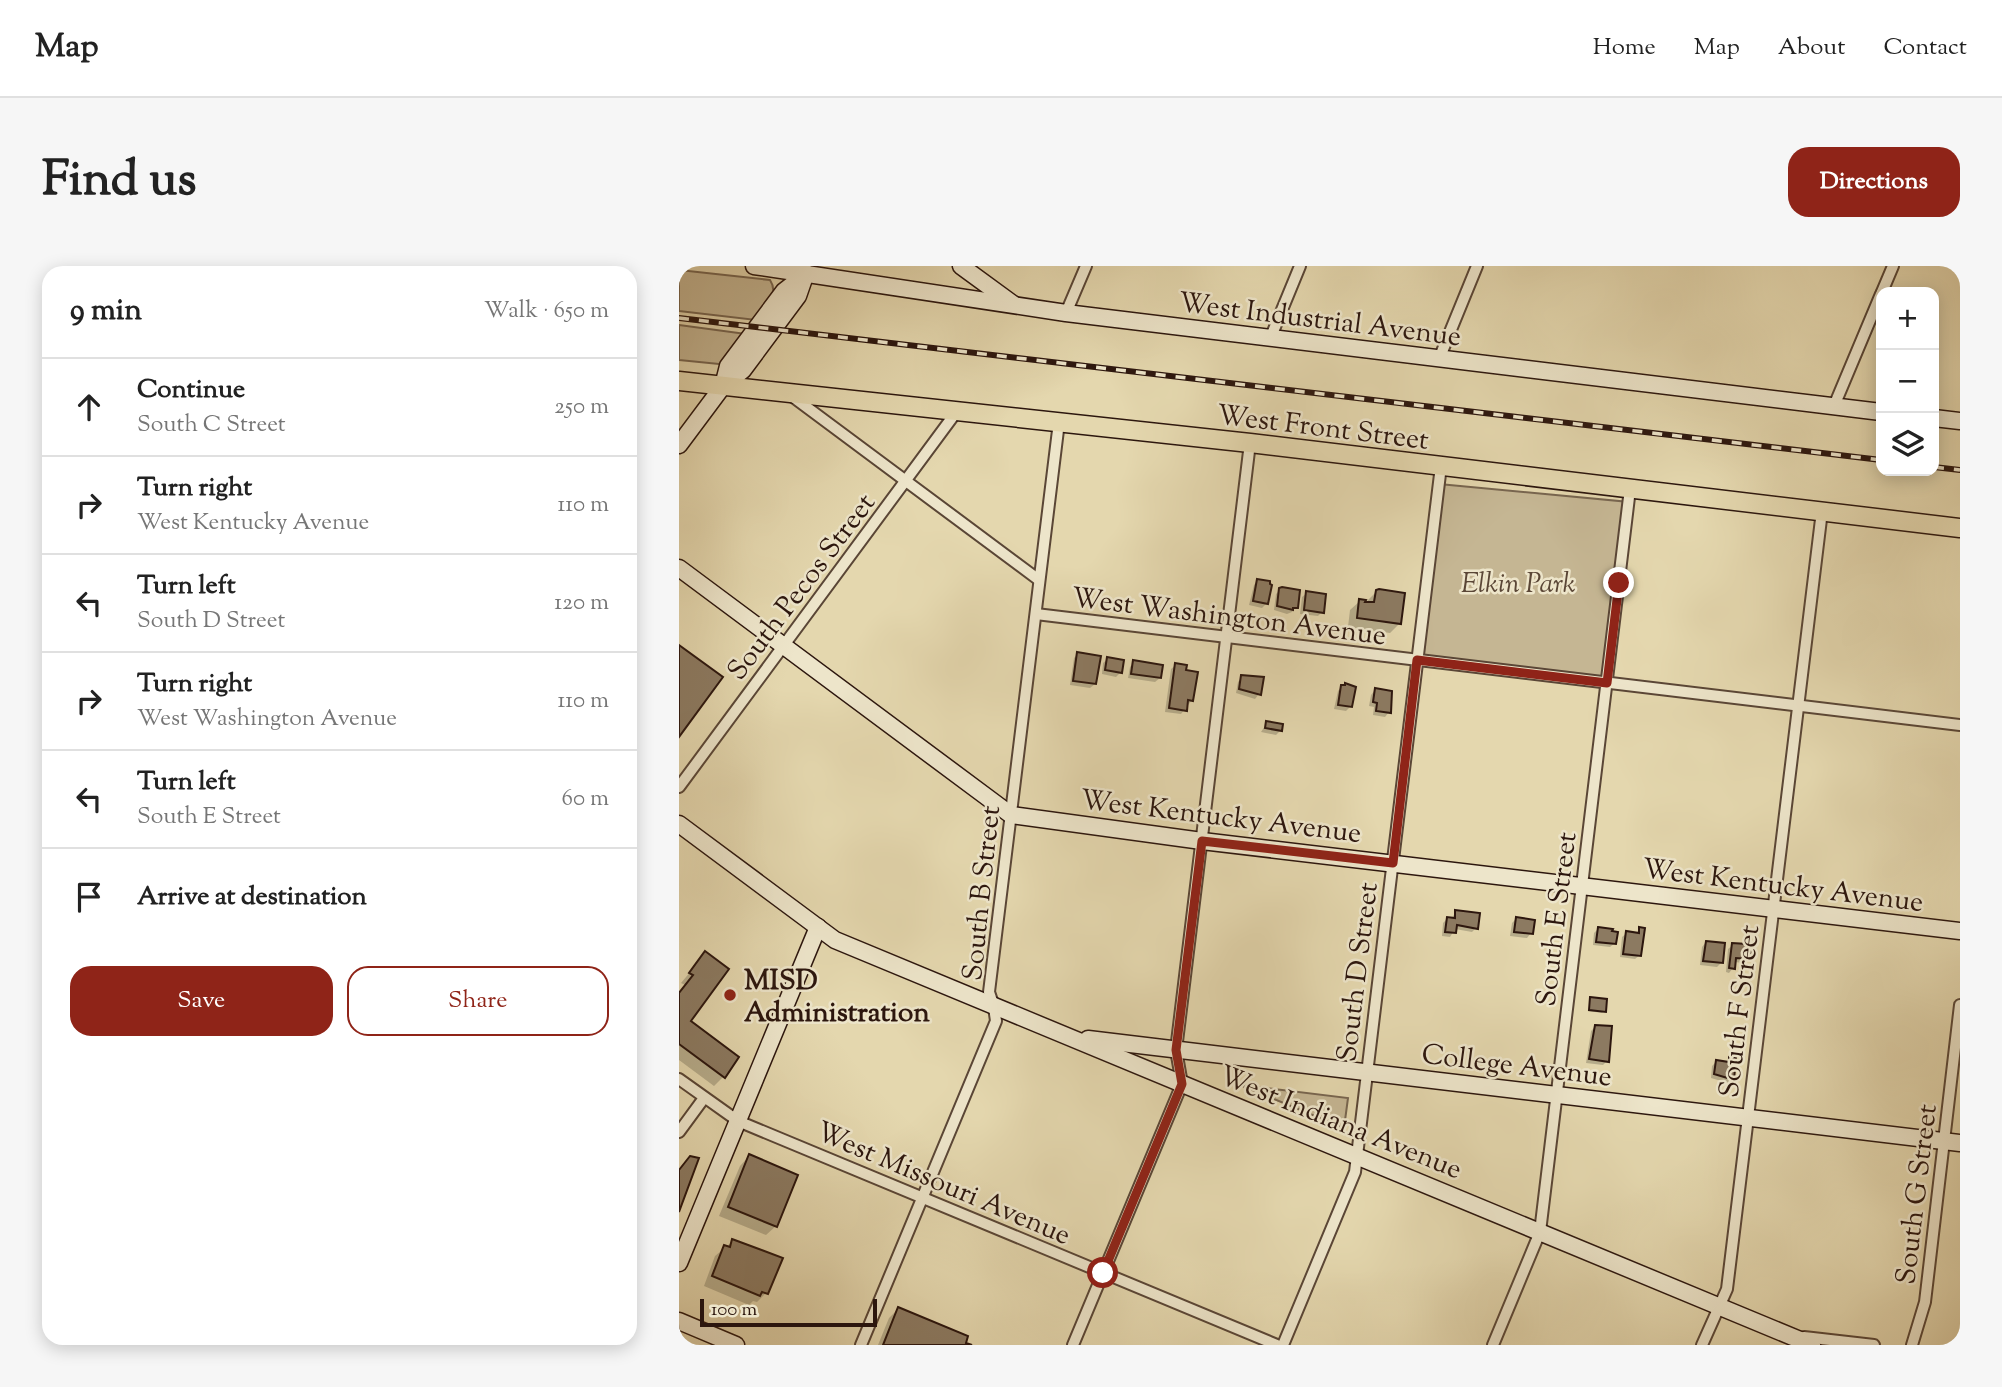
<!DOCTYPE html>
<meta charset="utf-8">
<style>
:root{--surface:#fff;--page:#f6f6f6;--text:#222;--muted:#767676;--line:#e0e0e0;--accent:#8f2418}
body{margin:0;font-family:"Sorts Mill Goudy",serif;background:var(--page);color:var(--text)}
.controls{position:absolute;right:21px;top:21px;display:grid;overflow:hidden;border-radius:14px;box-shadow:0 4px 18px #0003}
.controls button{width:63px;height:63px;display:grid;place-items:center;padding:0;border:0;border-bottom:2px solid var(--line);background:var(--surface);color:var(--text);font:35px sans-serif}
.scale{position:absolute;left:21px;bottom:18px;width:177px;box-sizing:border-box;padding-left:7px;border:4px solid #2c160e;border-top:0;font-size:19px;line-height:24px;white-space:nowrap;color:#2c160e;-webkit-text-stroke:5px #ede5ca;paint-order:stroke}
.stop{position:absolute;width:21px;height:21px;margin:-16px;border:5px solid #8f2418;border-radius:50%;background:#fff}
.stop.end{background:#8f2418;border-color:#fff;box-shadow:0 2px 7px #0008}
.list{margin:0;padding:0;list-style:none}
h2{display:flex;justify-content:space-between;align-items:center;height:91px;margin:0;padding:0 28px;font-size:30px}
h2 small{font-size:23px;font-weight:400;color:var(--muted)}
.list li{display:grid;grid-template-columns:46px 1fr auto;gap:21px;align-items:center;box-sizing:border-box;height:98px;padding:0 28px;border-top:2px solid var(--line)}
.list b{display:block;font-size:26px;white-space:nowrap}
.list p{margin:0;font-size:23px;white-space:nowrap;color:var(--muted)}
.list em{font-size:23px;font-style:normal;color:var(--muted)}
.actions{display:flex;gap:14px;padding:21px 28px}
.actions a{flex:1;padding:16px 0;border:2px solid var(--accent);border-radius:21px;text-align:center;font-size:24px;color:var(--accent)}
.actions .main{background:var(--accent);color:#fff}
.icon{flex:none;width:38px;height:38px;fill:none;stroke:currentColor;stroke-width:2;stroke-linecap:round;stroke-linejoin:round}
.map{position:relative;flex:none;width:1281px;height:1079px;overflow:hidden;border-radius:21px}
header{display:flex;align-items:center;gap:42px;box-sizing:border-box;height:98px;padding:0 35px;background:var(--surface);border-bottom:2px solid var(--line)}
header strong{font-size:33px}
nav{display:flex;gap:38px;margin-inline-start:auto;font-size:24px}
.intro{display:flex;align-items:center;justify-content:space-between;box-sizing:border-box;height:168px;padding:0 42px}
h1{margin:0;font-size:49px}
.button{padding:18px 32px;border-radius:21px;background:var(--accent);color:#fff;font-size:24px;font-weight:700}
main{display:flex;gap:42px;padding:0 42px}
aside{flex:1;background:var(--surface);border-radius:21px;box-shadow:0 4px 18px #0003}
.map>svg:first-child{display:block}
.green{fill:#c5b693;stroke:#786650;stroke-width:2}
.shadow{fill:#0003}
.building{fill:#8c7a61;stroke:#2c160e;stroke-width:2}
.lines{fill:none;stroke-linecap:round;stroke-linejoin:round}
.street-casing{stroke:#5a4636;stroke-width:14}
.secondary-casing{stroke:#2c160e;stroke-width:19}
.primary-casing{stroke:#2c160e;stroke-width:21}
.street{stroke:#ede5ca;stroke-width:10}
.secondary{stroke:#ede5ca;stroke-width:16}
.primary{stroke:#e4d7ae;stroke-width:18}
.rail-casing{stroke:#2c160e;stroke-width:6}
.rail{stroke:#ede5ca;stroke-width:3.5;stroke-dasharray:10;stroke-linecap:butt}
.route{stroke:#8f2418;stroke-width:9}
.poi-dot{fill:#8f2418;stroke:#ede5ca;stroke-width:2.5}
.labels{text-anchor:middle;stroke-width:5;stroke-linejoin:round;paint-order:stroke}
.street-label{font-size:28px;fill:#2c160e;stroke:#ede5ca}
.park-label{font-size:28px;font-style:italic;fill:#5a4636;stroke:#ede5ca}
.poi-label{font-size:28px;font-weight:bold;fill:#2c160e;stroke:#ede5ca;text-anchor:start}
</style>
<header>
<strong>Map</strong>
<nav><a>Home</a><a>Map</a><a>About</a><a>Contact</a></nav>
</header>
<div class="intro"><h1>Find us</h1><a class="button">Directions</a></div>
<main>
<aside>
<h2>9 min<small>Walk · 650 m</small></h2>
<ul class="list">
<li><svg class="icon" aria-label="ahead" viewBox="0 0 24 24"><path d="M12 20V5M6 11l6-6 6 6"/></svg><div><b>Continue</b><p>South C Street</p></div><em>250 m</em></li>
<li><svg class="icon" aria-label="right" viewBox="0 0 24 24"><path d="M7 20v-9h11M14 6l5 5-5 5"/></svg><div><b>Turn right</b><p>West Kentucky Avenue</p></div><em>110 m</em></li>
<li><svg class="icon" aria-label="left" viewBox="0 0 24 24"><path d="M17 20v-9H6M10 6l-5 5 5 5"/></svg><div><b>Turn left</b><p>South D Street</p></div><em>120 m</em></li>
<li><svg class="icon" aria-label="right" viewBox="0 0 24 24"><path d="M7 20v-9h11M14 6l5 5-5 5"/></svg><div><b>Turn right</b><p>West Washington Avenue</p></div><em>110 m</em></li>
<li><svg class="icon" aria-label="left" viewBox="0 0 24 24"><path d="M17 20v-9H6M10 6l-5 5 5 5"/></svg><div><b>Turn left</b><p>South E Street</p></div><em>60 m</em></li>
<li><svg class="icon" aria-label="arrive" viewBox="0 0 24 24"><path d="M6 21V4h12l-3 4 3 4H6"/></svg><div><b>Arrive at destination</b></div></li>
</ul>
<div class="actions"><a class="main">Save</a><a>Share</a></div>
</aside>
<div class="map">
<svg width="1281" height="1079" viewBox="0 0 1281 1079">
<rect width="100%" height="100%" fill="#e4d7ae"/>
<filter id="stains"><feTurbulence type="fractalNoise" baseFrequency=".00286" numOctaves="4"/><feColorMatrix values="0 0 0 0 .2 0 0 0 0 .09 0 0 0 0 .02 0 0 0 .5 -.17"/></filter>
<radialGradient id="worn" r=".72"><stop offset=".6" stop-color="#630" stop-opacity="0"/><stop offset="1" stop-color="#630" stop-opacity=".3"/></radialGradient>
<g class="green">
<path d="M0,4L91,14C101,29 86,42 77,54L0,45Z"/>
<polygon points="0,59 67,68 45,96 40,98 0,94"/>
<polygon points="760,218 950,236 928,417 738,394"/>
<polygon points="561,819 669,832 665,862"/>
</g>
<g class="shadow">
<polygon points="579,314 587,338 583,342 570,339 575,319"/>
<polygon points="601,324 617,341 613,346 608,348 595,344 597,328"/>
<polygon points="697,326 721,357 711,367 669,361 671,344 681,335 684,339"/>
<polygon points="628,327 643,346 639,350 621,348 623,331"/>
<polygon points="399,388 416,418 411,422 391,419 395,392"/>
<polygon points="429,393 442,406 437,411 423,408 424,397"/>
<polygon points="455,396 481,412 476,416 449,412 451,401"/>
<polygon points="497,399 513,434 502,448 486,446 492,403"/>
<polygon points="563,411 580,428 576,433 557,427 559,416"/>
<polygon points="663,420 672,440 667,445 655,443 659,425"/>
<polygon points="696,424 710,446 706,451 694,449 695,441 690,440 692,429"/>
<polygon points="588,457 601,465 597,469 582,466"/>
<polygon points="777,646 797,662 793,666 776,663 771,671 763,670 764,657 768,653 772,653"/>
<polygon points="837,653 852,667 848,672 831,670 833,657"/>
<polygon points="919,663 936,677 931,681 914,679 915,667"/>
<polygon points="961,663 961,689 956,693 941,691 943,671 948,667 956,668"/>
<polygon points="1027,676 1042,697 1038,701 1021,699 1023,681"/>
<polygon points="1054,679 1070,693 1065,697 1055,696 1054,702 1050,707 1047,706 1049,683"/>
<polygon points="27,687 10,755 45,810 35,820 0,794 0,727 6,719 2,717"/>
<polygon points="912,733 925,745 923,747 909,745"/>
<polygon points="917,760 928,795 924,799 907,797 912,765"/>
<polygon points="1051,793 1053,813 1049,817 1032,812 1033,800 1037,796 1047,797"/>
<polygon points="70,890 97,960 87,969 40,950 61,900"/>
<polygon points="54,975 87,1027 78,1036 74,1035 70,1039 25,1020 36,990"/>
<polygon points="219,1043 284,1077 288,1079 199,1079 210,1052"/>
</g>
<g class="building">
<polygon points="578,313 591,315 591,318 593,319 589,338 574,335"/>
<polygon points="603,321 621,324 619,342 614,342 614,344 598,340 600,322"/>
<polygon points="700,323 726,327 722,358 678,352 680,333 687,334 686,336 695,336 697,324"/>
<polygon points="627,325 647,328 645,347 625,344"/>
<polygon points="0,379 44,411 0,471"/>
<polygon points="398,386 422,390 417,418 394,415"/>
<polygon points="428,391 445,394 443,407 426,404"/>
<polygon points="454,394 484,399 482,412 452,408"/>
<polygon points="496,397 508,399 507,404 519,406 514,435 509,434 508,445 490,442"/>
<polygon points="562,409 585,411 582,429 560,423"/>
<polygon points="666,417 677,421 673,441 659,439 662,419 666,419"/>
<polygon points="696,422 713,425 712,447 697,445 698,437 694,436"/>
<polygon points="587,455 604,458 603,465 586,462"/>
<polygon points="776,644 801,647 799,663 778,659 777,667 766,666 768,651 776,652"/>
<polygon points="837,651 856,654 854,668 835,666"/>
<polygon points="919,661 934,663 933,665 939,666 937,678 917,676"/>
<polygon points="960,661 966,662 962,690 944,688 947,665 960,667"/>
<polygon points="1027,675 1046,677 1044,697 1024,695"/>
<polygon points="1053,677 1068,678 1067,682 1072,682 1071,693 1057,692 1056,703 1050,702"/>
<polygon points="26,685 50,703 12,755 60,791 46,812 0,778 0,727 14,709 10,707"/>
<polygon points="911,731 928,733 927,746 910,744"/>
<polygon points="916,759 933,760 930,796 910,793"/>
<polygon points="1050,791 1057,792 1055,814 1035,808 1037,794 1050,796"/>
<polygon points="70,888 119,909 98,961 49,941"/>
<polygon points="11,890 20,892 0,946 0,904"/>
<polygon points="53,973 104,992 89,1028 83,1026 81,1030 33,1010 45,979 51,981"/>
<polygon points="219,1041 289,1070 287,1077 293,1079 204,1079"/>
</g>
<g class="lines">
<defs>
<g id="street">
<polyline points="1203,26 1214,0"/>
<polyline points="387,47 407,0"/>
<polyline points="591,73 621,0"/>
<polyline points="760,93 798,0"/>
<polyline points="110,128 360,314"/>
<polyline points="1155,140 1202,28"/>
<polyline points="357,348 1281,459"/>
<polyline points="0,521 278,145"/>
<polyline points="0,813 59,855 598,1079"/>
<polyline points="0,866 25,832"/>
<polyline points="1125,1071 1195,1079"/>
<polyline points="182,1079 317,755 315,741 310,726 380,156"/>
<polyline points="394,1079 503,818 497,784 571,177"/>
<polyline points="604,1079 676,906 762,200"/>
<polyline points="814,1079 861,966 951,223"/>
<polyline points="1023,1079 1048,1023 1143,245"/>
<polyline points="1233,1079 1246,1036 1281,739"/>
</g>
<g id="secondary">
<polyline points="75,0 387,47 1202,146"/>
<polyline points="282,0 334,38"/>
<polyline points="44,120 49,100 105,25 127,8"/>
<polyline points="1255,152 1281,155"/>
<polyline points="0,179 44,120 64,104 119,30 127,7"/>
<polyline points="0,302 332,549 523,575 1281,665"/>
<polyline points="0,558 156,674 1133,1079"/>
<polyline points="409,773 1281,877"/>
<polyline points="0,997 139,661"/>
<polyline points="0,1055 57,1079"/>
</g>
<polyline id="primary" points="0,115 571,177 1281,262"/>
</defs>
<use href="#street" class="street-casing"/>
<use href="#secondary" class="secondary-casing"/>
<use href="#primary" class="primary-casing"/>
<use href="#street" class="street"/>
<use href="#secondary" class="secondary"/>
<use href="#primary" class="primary"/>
<defs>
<g id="rail">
<polyline points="0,52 1202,194"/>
<polyline points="1255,201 1281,204"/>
</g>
</defs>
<use href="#rail" class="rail-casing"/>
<use href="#rail" class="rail"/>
</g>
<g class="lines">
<polyline class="route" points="424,1007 503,818 497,784 523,575 714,597 738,394 928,417 940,317"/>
</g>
<circle class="poi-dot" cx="51" cy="729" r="7"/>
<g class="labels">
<g class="street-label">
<text transform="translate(641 52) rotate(7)" y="10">West Industrial Avenue</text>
<text transform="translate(644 160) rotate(7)" y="10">West Front Street</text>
<text transform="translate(121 320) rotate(-53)" y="10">South Pecos Street</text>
<text transform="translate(550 349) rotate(7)" y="10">West Washington Avenue</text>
<text transform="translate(542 549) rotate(7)" y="10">West Kentucky Avenue</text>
<text transform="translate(1104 618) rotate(7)" y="10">West Kentucky Avenue</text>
<text transform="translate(301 627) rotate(-84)" y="10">South B Street</text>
<text transform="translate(876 653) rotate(-83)" y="10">South E Street</text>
<text transform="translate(677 706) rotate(-83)" y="10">South D Street</text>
<text transform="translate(1059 745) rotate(-83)" y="10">South F Street</text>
<text transform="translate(838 798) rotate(7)" y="10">College Avenue</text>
<text transform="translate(662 855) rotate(22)" y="10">West Indiana Avenue</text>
<text transform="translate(265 916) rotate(23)" y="10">West Missouri Avenue</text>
<text transform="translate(1236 928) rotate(-83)" y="10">South G Street</text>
</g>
<g class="park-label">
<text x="839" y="326">Elkin Park</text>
</g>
<g class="poi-label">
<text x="65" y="723">MISD<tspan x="65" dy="32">Administration</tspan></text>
</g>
</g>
<rect width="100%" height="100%" filter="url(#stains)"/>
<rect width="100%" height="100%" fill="url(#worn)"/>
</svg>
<div class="controls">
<button>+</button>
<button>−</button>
<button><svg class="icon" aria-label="layers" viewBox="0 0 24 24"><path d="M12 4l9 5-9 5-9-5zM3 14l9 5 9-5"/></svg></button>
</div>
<div class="scale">100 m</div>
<div class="stop" style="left:424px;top:1007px"></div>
<div class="stop end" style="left:940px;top:317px"></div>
</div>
</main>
